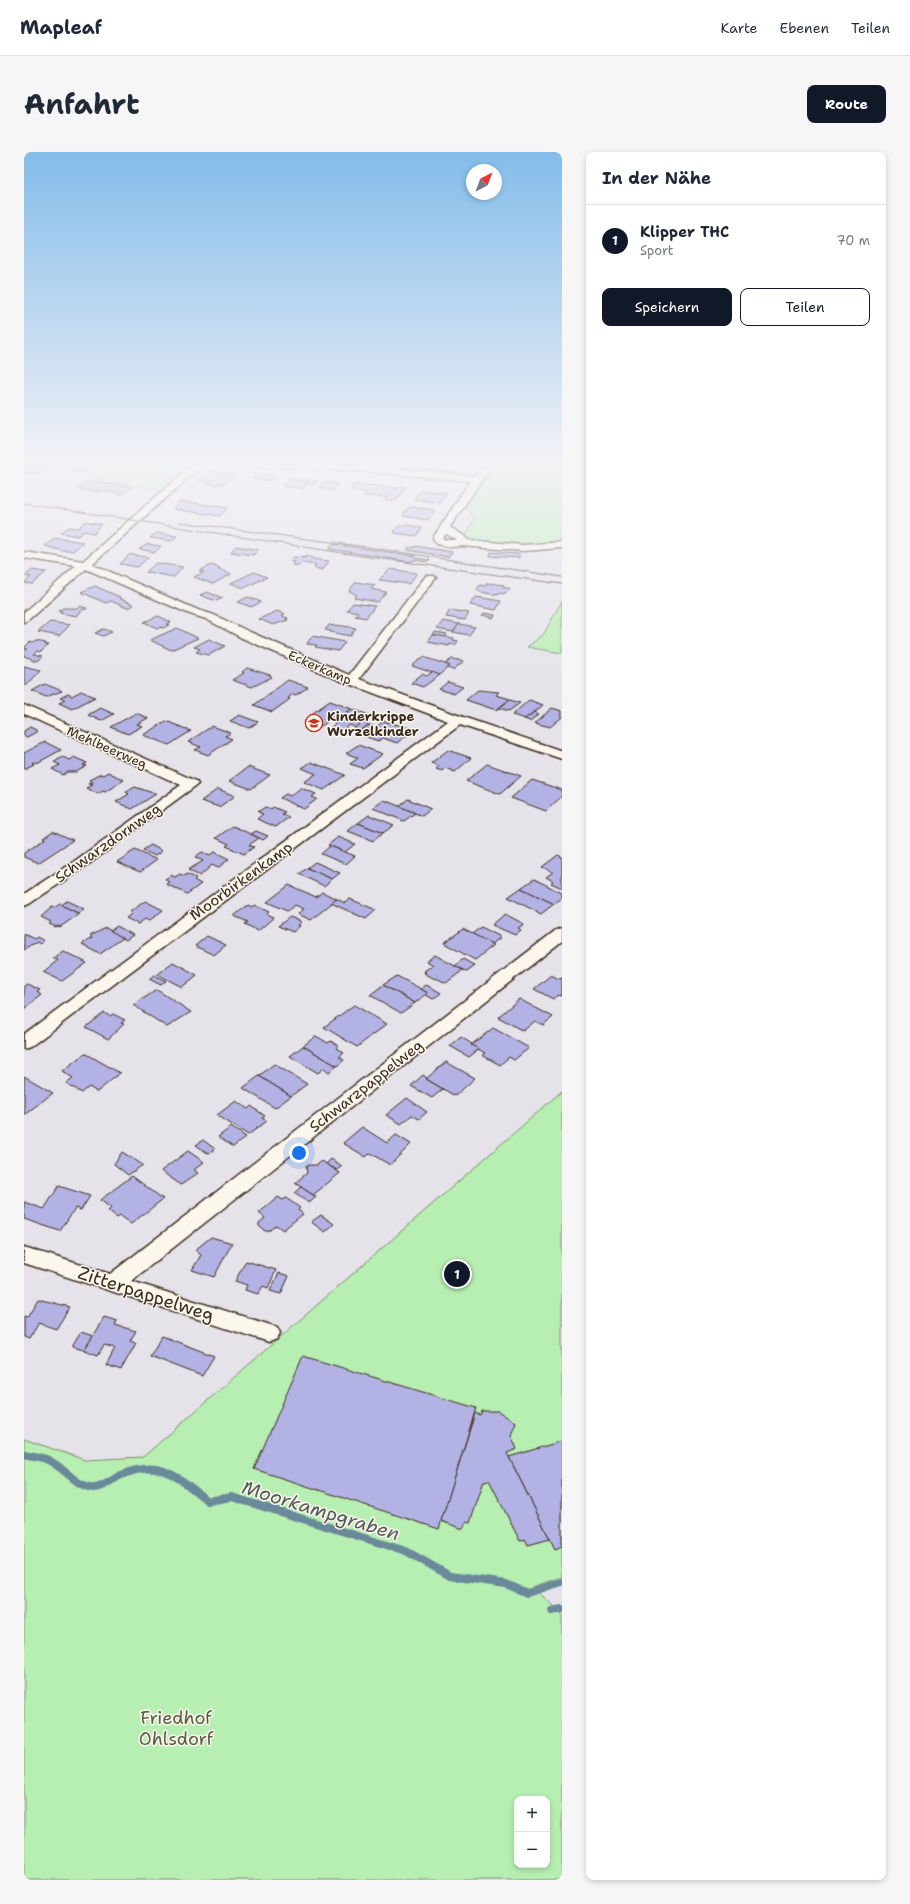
<!DOCTYPE html>
<html lang="de">
<meta charset="utf-8">
<style>
:root{--surface:#fff;--page:#f6f6f7;--text:#1f2937;--muted:#747a83;--line:#e0e1e3;--accent:#111827}
body{margin:0;font-family:"Shantell Sans",sans-serif;background:var(--page);color:var(--text)}
.controls{position:absolute;right:12px;bottom:12px;display:grid;overflow:hidden;border-radius:8px;box-shadow:0 2px 6px #0003}
.controls button{width:36px;height:36px;display:grid;place-items:center;padding:0;border:0;border-bottom:1px solid var(--line);background:var(--surface);color:var(--text);font:20px sans-serif}
.compass{position:absolute;left:442px;top:12px;width:36px;height:36px;border-radius:50%;background:var(--surface);box-shadow:0 2px 6px #0003;rotate:41deg}
.you{position:absolute;left:275px;top:1001px;width:14px;height:14px;margin:-10px;border:3px solid #fff;border-radius:50%;background:#1a73e8;box-shadow:0 0 0 6px #1a73e833}
.badge{display:grid;place-items:center;width:26px;height:26px;border-radius:50%;background:var(--accent);color:#fff;font-size:13px;font-weight:700}
.pin{position:absolute;translate:-50% -50%;border:2px solid #fff;box-shadow:0 1px 4px #0006}
.list{margin:0;padding:0;list-style:none}
h2{display:flex;justify-content:space-between;align-items:center;height:52px;margin:0;padding:0 16px;font-size:17px}
h2 small{font-size:13px;font-weight:400;color:var(--muted)}
.list li{display:grid;grid-template-columns:26px 1fr auto;gap:12px;align-items:center;box-sizing:border-box;height:72px;padding:0 16px;border-top:1px solid var(--line)}
.list b{display:block;font-size:15px;white-space:nowrap}
.list p{margin:0;font-size:13px;white-space:nowrap;color:var(--muted)}
.list em{font-size:13px;font-style:normal;color:var(--muted)}
.actions{display:flex;gap:8px;padding:12px 16px}
.actions a{flex:1;padding:9px 0;border:1px solid var(--accent);border-radius:8px;text-align:center;font-size:14px;color:var(--accent)}
.actions .main{background:var(--accent);color:#fff}
.map{position:relative;flex:none;width:538px;height:1728px;overflow:hidden;border-radius:8px}
header{display:flex;align-items:center;gap:24px;box-sizing:border-box;height:56px;padding:0 20px;background:var(--surface);border-bottom:1px solid var(--line)}
header strong{font-size:19px}
nav{display:flex;gap:22px;margin-inline-start:auto;font-size:14px}
.intro{display:flex;align-items:center;justify-content:space-between;box-sizing:border-box;height:96px;padding:0 24px}
h1{margin:0;font-size:28px}
.button{padding:10px 18px;border-radius:8px;background:var(--accent);color:#fff;font-size:14px;font-weight:700}
main{display:flex;gap:24px;padding:0 24px}
aside{flex:1;background:var(--surface);border-radius:8px;box-shadow:0 2px 6px #0003}
.map>svg:first-child{display:block}
.green{fill:#b7eeb1;stroke:#798c68;fill-rule:evenodd}
.lines{fill:none;stroke-linecap:round;stroke-linejoin:round}
.stream{stroke:#6b899a;stroke-width:8}
.building{fill:#b3b2e4;stroke:#3b2a1e}
.street-casing{stroke:#3b2a1e;stroke-width:3}
.street{fill:#fbf7ec;fill-rule:evenodd}
.tram{stroke:#3b2a1e;stroke-width:1}
.labels{text-anchor:middle;stroke-width:3;stroke-linejoin:round;paint-order:stroke}
.far-street-label{font-size:13px;fill:#3b2a1e;stroke:#fbf7ec}
.far-poi-label{font-size:13px;font-weight:bold;fill:#3b2a1e;stroke:#fbf7ec;text-anchor:start}
.street-label{font-size:15px;fill:#3b2a1e;stroke:#fbf7ec}
.near-street-label{font-size:18px;fill:#3b2a1e;stroke:#fbf7ec}
.near-park-label{font-size:18px;fill:#5a5b43;stroke:#fbf7ec}
.near-water-label{font-size:19px;font-style:italic;fill:#535a5c;stroke:#fbf7ec}
</style>
<header>
<strong>Mapleaf</strong>
<nav><a>Karte</a><a>Ebenen</a><a>Teilen</a></nav>
</header>
<div class="intro"><h1>Anfahrt</h1><a class="button">Route</a></div>
<main>
<div class="map">
<svg width="538" height="1728" viewBox="0 0 538 1728">
<rect width="100%" height="100%" fill="#e5e2ea"/>
<filter id="ink" filterUnits="userSpaceOnUse"><feTurbulence type="fractalNoise" baseFrequency=".025" numOctaves="2"/><feDisplacementMap in="SourceGraphic" scale="8" xChannelSelector="R" yChannelSelector="G"/><feConvolveMatrix kernelMatrix="1 2 1 2 8 2 1 2 1" color-interpolation-filters="sRGB"/></filter>
<g filter="url(#ink)">
<g class="green">
<polygon points="82,311 87,312 163,311 133,337 63,325"/>
<path d="M475,311H538V390C516,392 459,398 442,382L451,367L440,355Z"/>
<polygon points="538,449 538,501 503,495 519,483"/>
<path d="M538,939V1425L508,1435L538,1461V1728H0V1287L61,1308L119,1305ZM493,1647H523V1713H493Z"/>
</g>
<g class="lines">
<g class="stream">
<path d="M0,1302C8,1304 17,1305 24,1308C40,1315 51,1334 70,1336C77,1336 88,1328 95,1324C136,1305 152,1324 184,1349L208,1345L382,1399L426,1424L482,1432L503,1441L538,1430"/>
<polyline points="528,1459 538,1457"/>
</g>
</g>
<g class="building">
<polygon points="2,311 12,311 11,312 24,314 15,321 0,321 0,313"/>
<polygon points="55,311 72,311 65,318 58,321 46,319"/>
<polygon points="183,320 195,320 209,323 201,332 195,332 193,333 174,329"/>
<polygon points="232,321 252,324 248,328 242,329 228,326"/>
<polygon points="264,328 271,328 284,330 279,337 258,334"/>
<polygon points="283,328 294,329 290,333 283,332 284,330 281,330"/>
<polygon points="66,329 108,335 97,343 78,338 70,340 54,337"/>
<polygon points="299,330 314,332 309,339 295,335"/>
<polygon points="330,332 373,336 373,335 382,335 372,349 361,348 363,345 340,344 342,340 327,339"/>
<polygon points="397,338 407,339 423,341 416,351 390,347"/>
<polygon points="156,349 191,354 203,356 196,364 149,357"/>
<polygon points="387,355 411,358 408,364 404,368 379,364 383,357"/>
<polygon points="62,369 78,372 70,381 60,379 54,384 37,381 45,375 54,376"/>
<polygon points="376,373 383,373 398,376 392,384 370,381 372,379 370,379"/>
<polygon points="133,381 146,383 153,384 147,389 126,386"/>
<polygon points="31,386 59,390 49,399 39,399 21,394"/>
<polygon points="124,392 137,394 131,400 115,397"/>
<polygon points="310,392 392,404 391,406 406,408 404,410 389,408 388,410 305,397"/>
<polygon points="212,394 234,398 229,403 207,400"/>
<polygon points="391,394 428,400 424,405 383,398 385,395 390,396"/>
<polygon points="467,400 495,402 495,406 466,404"/>
<polygon points="106,402 109,403 124,405 114,415 96,412"/>
<polygon points="282,404 290,406 289,407 305,409 299,418 290,416 292,413 277,411 275,414 268,413 271,410 266,409 270,405 281,406"/>
<polygon points="132,411 159,415 150,425 122,420"/>
<polygon points="187,413 196,416 194,417 207,422 189,432 170,425 180,420 175,419"/>
<polygon points="366,417 393,421 385,432 355,428"/>
<polygon points="8,418 22,420 8,432 0,431 7,425 1,424"/>
<polygon points="230,420 243,425 220,436 207,431"/>
<polygon points="332,430 351,433 347,437 362,440 354,450 330,446 333,443 325,439"/>
<polygon points="463,431 480,433 479,436 485,436 486,438 479,442 476,441 474,443 456,440 453,438 456,433 461,434"/>
<polygon points="71,434 96,445 95,446 110,453 103,456 87,449 82,451 57,440"/>
<polygon points="183,440 199,446 192,449 176,443"/>
<polygon points="224,445 237,450 227,455 214,450"/>
<polygon points="452,445 477,449 472,458 446,453"/>
<polygon points="329,451 351,454 342,466 331,464 334,460 323,458"/>
<polygon points="55,454 63,456 61,458 58,457 52,464 36,461 38,460 35,459 39,456 53,456"/>
<polygon points="426,458 445,461 441,468 422,465"/>
<polygon points="253,459 261,462 258,464 264,466 262,467 264,468 249,473 235,467"/>
<polygon points="460,461 471,463 470,466 458,463"/>
<polygon points="134,464 147,470 142,472 145,473 139,476 136,475 133,476 120,470"/>
<polygon points="419,469 435,472 429,480 413,477"/>
<polygon points="26,470 46,473 35,484 14,480"/>
<polygon points="435,472 451,475 445,483 429,480"/>
<polygon points="305,473 311,474 312,473 332,476 326,484 306,480 307,479 301,478"/>
<polygon points="153,476 174,486 147,498 126,488"/>
<polygon points="80,477 88,480 79,484 71,481"/>
<polygon points="411,480 423,482 421,485 409,483"/>
<polygon points="409,483 430,486 429,488 434,489 431,493 426,492 425,494 404,490"/>
<polygon points="288,484 321,490 314,499 291,495 293,493 283,492"/>
<polygon points="185,487 201,494 185,503 172,500 176,497 170,495"/>
<polygon points="11,489 22,491 20,492 24,493 17,500 14,499 10,502 19,504 14,509 0,504 0,499 4,497 0,496 6,490 9,491"/>
<polygon points="399,505 421,512 426,514 415,523 388,514"/>
<polygon points="428,507 440,509 429,518 423,516 426,514 421,512"/>
<polygon points="0,514 17,518 2,534 0,533"/>
<polygon points="223,516 246,523 248,525 228,535 208,528 220,521 218,520"/>
<polygon points="408,520 416,523 399,535 387,531 398,522 403,524"/>
<polygon points="264,528 284,535 272,543 269,542 264,546 266,547 248,560 230,553"/>
<polygon points="424,530 439,535 430,542 415,537"/>
<polygon points="21,532 38,539 22,545 8,539"/>
<polygon points="454,538 475,540 472,543 486,547 472,558 442,548"/>
<polygon points="57,539 71,545 48,557 35,551 41,548 36,546 44,542 48,544"/>
<polygon points="486,548 496,551 485,559 475,556"/>
<polygon points="505,548 519,553 502,567 488,563"/>
<polygon points="306,549 328,557 319,563 316,562 297,574 283,569 290,564 286,563"/>
<polygon points="76,556 90,562 77,569 64,563"/>
<polygon points="528,556 538,559 538,565 526,575 511,571"/>
<polygon points="328,557 345,563 338,568 341,569 332,576 326,573 317,579 307,575 322,564 319,563"/>
<polygon points="511,560 515,562 506,569 500,567"/>
<polygon points="112,561 124,566 113,572 118,574 104,582 87,575"/>
<polygon points="215,563 234,570 225,576 206,569"/>
<polygon points="142,569 167,579 145,593 119,583"/>
<polygon points="360,569 385,576 382,578 387,580 373,591 359,586 354,589 340,584"/>
<polygon points="339,570 345,573 336,579 330,577"/>
<polygon points="345,573 350,574 341,581 336,579"/>
<polygon points="188,574 207,581 201,584 208,587 184,603 171,598 177,595 164,590"/>
<polygon points="6,575 14,579 3,585 0,584 0,579"/>
<polygon points="21,590 37,598 13,611 10,610 8,611 10,612 0,617 0,601"/>
<polygon points="334,593 359,602 339,616 326,612 334,606 322,601"/>
<polygon points="424,598 447,606 431,620 421,616 418,619 412,617 415,614 407,611"/>
<polygon points="39,605 45,608 50,605 63,611 59,613 63,614 52,620 43,620 39,623 28,617 36,613 30,610"/>
<polygon points="287,610 321,623 300,638 280,630 292,622 278,616"/>
<polygon points="463,612 497,624 476,642 442,629"/>
<polygon points="224,615 246,623 227,637 205,629"/>
<polygon points="84,620 100,628 81,640 79,639 74,642 62,636 68,633 64,632 68,630 65,628 77,622 79,623"/>
<polygon points="508,628 538,638 538,644 522,659 487,646"/>
<polygon points="111,635 132,642 108,657 92,650 105,642 102,640"/>
<polygon points="277,636 292,642 288,645 293,647 280,657 256,646 262,642 266,644"/>
<polygon points="194,637 211,644 195,655 177,649"/>
<polygon points="384,647 407,657 398,664 375,654"/>
<polygon points="360,648 375,654 391,661 380,669 349,656"/>
<polygon points="241,655 247,657 249,655 261,660 258,662 265,665 252,675 233,667 239,662 234,660"/>
<polygon points="345,663 370,673 359,681 334,671"/>
<polygon points="334,671 359,681 349,689 324,679"/>
<polygon points="209,674 235,686 225,693 230,695 220,702 202,694 205,692 192,686"/>
<polygon points="29,679 49,688 14,711 0,705 0,701 21,687 19,686"/>
<polygon points="232,679 244,684 239,688 227,682"/>
<polygon points="314,685 331,692 321,700 304,693"/>
<polygon points="127,693 138,699 131,704 119,698"/>
<polygon points="306,694 331,704 322,712 297,702"/>
<polygon points="111,698 133,708 116,720 93,710"/>
<polygon points="178,700 185,703 191,700 205,707 194,716 188,713 176,724 164,718 179,709 171,705"/>
<polygon points="534,703 538,705 538,736 527,731 529,729 522,725 529,720 518,715"/>
<polygon points="291,710 316,721 308,727 283,716"/>
<polygon points="283,716 308,727 300,734 275,722"/>
<polygon points="156,722 161,724 163,722 172,726 170,728 177,732 163,742 142,732 145,730 141,727 147,723 151,725"/>
<polygon points="510,727 538,741 538,746 530,752 497,736"/>
<polygon points="265,733 292,745 298,740 313,747 287,768 274,762 280,757 271,753 263,759 243,750"/>
<polygon points="497,736 530,752 517,762 484,745"/>
<polygon points="313,747 321,751 326,747 352,758 342,767 307,751"/>
<polygon points="43,749 60,757 54,761 37,753"/>
<polygon points="121,749 139,758 125,769 121,767 114,772 102,766 108,761 106,760"/>
<polygon points="36,752 55,762 36,775 34,774 32,775 25,772 27,770 17,765 28,755 30,756"/>
<polygon points="224,753 228,755 230,753 245,760 243,762 250,765 234,779 221,772 224,770 210,764"/>
<polygon points="481,762 500,772 494,776 497,778 491,783 468,773"/>
<polygon points="266,765 278,770 274,773 276,774 269,780 254,774"/>
<polygon points="93,774 109,783 102,788 86,779"/>
<polygon points="457,775 477,785 468,792 448,782"/>
<polygon points="82,776 99,786 76,802 58,792 68,786 66,784"/>
<polygon points="439,777 468,792 470,793 451,808 420,791"/>
<polygon points="0,782 10,787 13,785 20,789 16,792 13,790 0,798"/>
<polygon points="183,784 202,793 190,803 171,794"/>
<polygon points="39,799 63,811 38,829 19,820 34,808 29,806"/>
<polygon points="411,803 431,814 439,818 422,831 412,826 411,827 400,821 402,820 400,819 409,813 403,809"/>
<polygon points="439,807 451,814 443,820 431,814"/>
<polygon points="149,810 173,823 158,835 133,822"/>
<polygon points="130,823 142,829 137,833 125,827"/>
<polygon points="527,823 535,827 538,826 538,844 535,843 529,847 510,837"/>
<polygon points="373,824 397,837 404,841 391,851 359,833"/>
<polygon points="3,832 16,838 13,840 18,843 0,857 0,834"/>
<polygon points="359,833 391,851 377,861 346,843"/>
<polygon points="402,833 410,837 417,841 409,847 402,843 404,841 397,837"/>
<polygon points="133,838 167,860 143,875 109,853"/>
<polygon points="495,847 529,865 519,873 511,869 499,879 474,865"/>
<polygon points="330,853 363,872 333,895 300,875"/>
<polygon points="80,861 86,864 89,862 101,868 97,871 100,872 84,887 62,875"/>
<polygon points="469,876 505,896 490,908 485,905 476,913 458,903 461,901 447,893"/>
<polygon points="292,884 304,891 307,889 314,894 312,896 320,901 315,905 320,908 313,914 279,894"/>
<polygon points="437,885 448,892 447,893 455,897 445,905 426,894"/>
<polygon points="279,894 313,914 305,920 300,916 294,921 266,904"/>
<polygon points="61,901 96,921 73,940 65,935 58,941 42,931 49,926 38,919"/>
<polygon points="422,910 451,926 431,944 402,927"/>
<polygon points="250,912 283,932 267,944 235,924"/>
<polygon points="399,923 403,926 402,927 419,937 408,946 387,934"/>
<polygon points="0,924 29,941 0,963"/>
<polygon points="235,924 267,944 251,956 219,936"/>
<polygon points="383,946 403,960 395,967 388,963 377,972 362,963"/>
<polygon points="212,949 224,957 227,954 241,964 238,966 243,969 224,983 193,963"/>
<polygon points="207,975 222,985 209,995 194,985"/>
<polygon points="338,975 363,991 372,983 387,992 366,1013 346,1001 342,1005 319,991"/>
<polygon points="179,988 191,997 185,1002 172,993"/>
<polygon points="164,999 180,1010 170,1018 174,1021 157,1033 137,1019"/>
<polygon points="98,1000 119,1013 104,1023 90,1012"/>
<polygon points="307,1007 318,1014 313,1018 302,1012"/>
<polygon points="298,1009 316,1021 289,1043 271,1031 283,1021 282,1015 285,1013 293,1013"/>
<polygon points="108,1024 139,1047 107,1072 96,1064 93,1066 84,1059 87,1056 76,1048"/>
<polygon points="35,1034 66,1044 57,1058 51,1056 36,1079 0,1067 0,1050 20,1057"/>
<polygon points="277,1035 292,1045 285,1051 270,1041"/>
<polygon points="254,1045 259,1048 262,1046 276,1056 274,1058 279,1062 259,1078 252,1073 246,1078 241,1079 235,1074 235,1071 241,1066 235,1061"/>
<polygon points="297,1063 310,1072 301,1080 287,1070"/>
<polygon points="187,1085 208,1091 190,1125 168,1118 177,1103 171,1098"/>
<polygon points="222,1109 252,1118 244,1136 239,1134 234,1142 221,1138 223,1133 211,1129"/>
<polygon points="255,1121 265,1124 257,1142 246,1139"/>
<polygon points="14,1147 46,1155 32,1177 15,1171 5,1187 0,1185 0,1164 3,1165"/>
<polygon points="80,1165 93,1169 91,1173 112,1179 106,1189 112,1191 97,1218 82,1213 91,1196 80,1193 74,1203 60,1198"/>
<polygon points="57,1180 69,1184 60,1198 48,1195"/>
<polygon points="138,1184 190,1204 178,1224 126,1204"/>
<polygon points="279,1204 452,1256 415,1377 230,1317"/>
<polygon points="458,1259 474,1259 492,1271 487,1283 493,1297 483,1301 526,1387 504,1393 501,1387 496,1389 465,1328 460,1329 446,1371 442,1370 439,1377 417,1369 451,1261 456,1263"/>
<polygon points="538,1289 538,1394 531,1397 485,1305"/>
</g>
<g class="lines">
<defs>
<g id="street">
<polygon points="170,311 181,311 68,412 174,458 190,463 226,480 325,523 402,424 410,424 412,426 410,428 335,527 439,565 538,599 538,607 436,573 6,895 0,897 0,882 424,569 315,528 218,486 182,467 166,462 62,417 4,468 0,470 0,460 52,414 0,406 0,400 59,409"/>
<path d="M230,311L336,313L451,324L463,311H473L457,329L426,375L442,385L443,388L499,393L538,390V396L499,399L438,394L426,395L413,392L409,386L446,329L336,319L235,314ZM422,382L433,388H421L419,386Z"/>
<polygon points="0,553 172,629 174,632 62,714 5,752 0,754 0,742 52,708 157,633 0,562"/>
<polygon points="538,776 538,789 107,1129 253,1175 256,1181 253,1187 245,1190 0,1111 0,1095 86,1122 532,778"/>
</g>
</defs>
<use href="#street" class="street-casing"/>
<use href="#street" class="street"/>
<g class="tram">
<polyline points="0,351 338,404 538,432"/>
<polyline points="156,370 343,395 538,425"/>
</g>
</g>
</g>
<linearGradient id="sky" x2="0" y2="1"><stop stop-color="#83bcea"/><stop offset="0.56" stop-color="#f3f2f6"/><stop offset="1" stop-color="#f3f2f6" stop-opacity="0"/></linearGradient>
<rect width="538" height="553" fill="url(#sky)"/>
<defs>
<symbol id="school-ring" viewBox="-11 -11 22 22"><circle r="9.5" fill="#fbf7ec" stroke="#c8321e" stroke-width="1.5"/><path d="M0-5L7-2L0 1L-7-2ZM-4 1L0 2.5L4 1V4Q0 6-4 4Z" fill="#c8321e"/></symbol>
</defs>
<g fill-rule="evenodd">
<use href="#school-ring" x="280" y="561" width="20" height="20"/>
</g>
<g class="labels">
<g class="far-street-label">
<text transform="translate(296 515) rotate(23)" y="5">Eckerkamp</text>
<text transform="translate(83 595) rotate(24)" y="5">Mehlbeerweg</text>
</g>
<g class="far-poi-label">
<text x="303" y="569">Kinderkrippe<tspan x="303" dy="15">Wurzelkinder</tspan></text>
</g>
<g class="street-label">
<text transform="translate(84 691) rotate(-35)" y="5">Schwarzdornweg</text>
<text transform="translate(217 729) rotate(-36)" y="5">Moorbirkenkamp</text>
<text transform="translate(342 934) rotate(-38)" y="5">Schwarzpappelweg</text>
</g>
<g class="near-street-label">
<text transform="translate(122 1142) rotate(18)" y="6">Zitterpappelweg</text>
</g>
<g class="near-park-label">
<text x="152" y="1572">Friedhof<tspan x="152" dy="21">Ohlsdorf</tspan></text>
</g>
<g class="near-water-label">
<text transform="translate(297 1358) rotate(17)" y="7">Moorkampgraben</text>
</g>
</g>
</svg>
<div class="controls">
<button>+</button>
<button>−</button>
</div>
<svg class="compass" viewBox="-18 -18 36 36"><path d="M0-13l5 13h-10z" fill="#e53935"/><path d="M0 13l5-13h-10z" fill="#747a83"/></svg>
<div class="you"></div>
<div class="pin badge" style="left:433px;top:1122px">1</div>
</div>
<aside>
<h2>In der Nähe<small></small></h2>
<ul class="list">
<li><span class="badge">1</span><div><b>Klipper THC</b><p>Sport</p></div><em>70 m</em></li>
</ul>
<div class="actions"><a class="main">Speichern</a><a>Teilen</a></div>
</aside>
</main>
